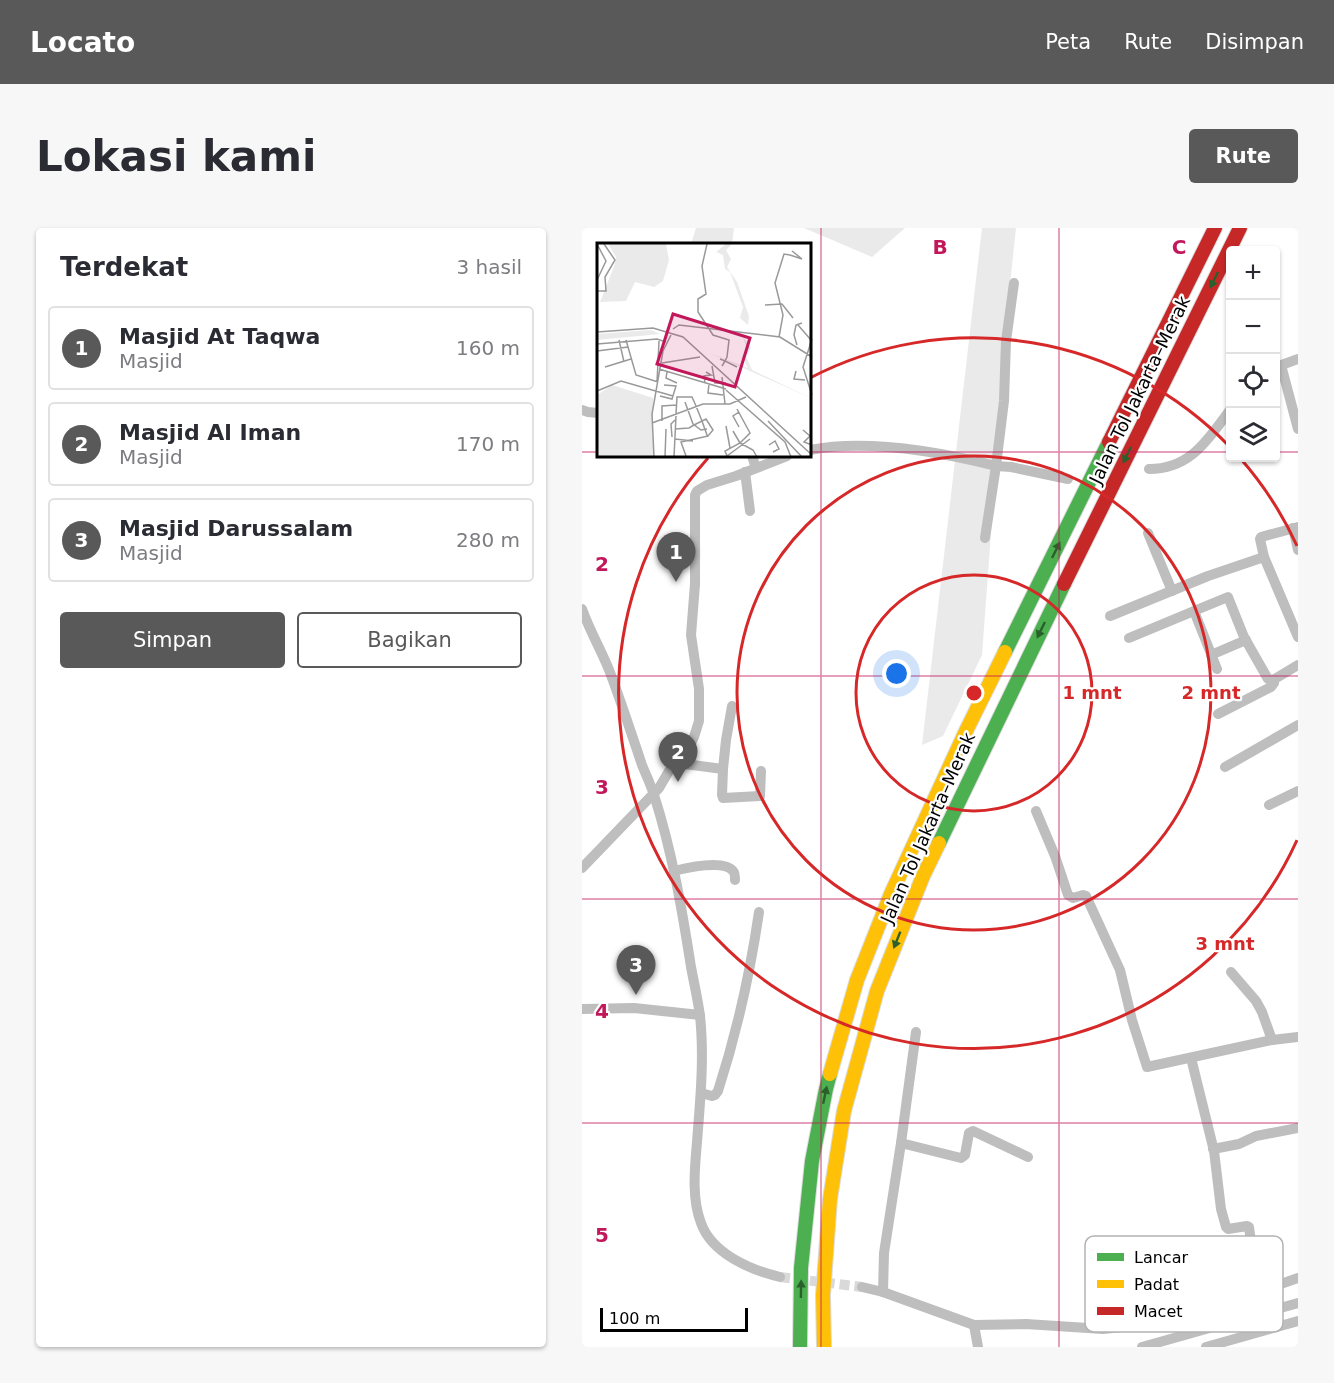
<!DOCTYPE html>
<html lang="id">
<meta charset="utf-8">
<style>
:root{--surface:#fff;--page:#f7f7f7;--text:#2b2b33;--muted:#7c7c81;--line:#e1e1e2;--accent:#595959}
body{margin:0;font-family:"DejaVu Sans",sans-serif;background:var(--page);color:var(--text)}
.controls{position:absolute;right:18px;top:18px;display:grid;overflow:hidden;border-radius:6px;box-shadow:0 2px 4px #0004}
.controls button{width:54px;height:54px;display:grid;place-items:center;padding:0;border:0;border-bottom:2px solid var(--line);background:var(--surface);color:var(--text);font:30px sans-serif}
.scale{position:absolute;left:18px;bottom:15px;width:148px;box-sizing:border-box;padding-left:6px;border:3px solid #000;border-top:0;font-size:16px;line-height:21px;white-space:nowrap;color:#000;-webkit-text-stroke:4px #fff;paint-order:stroke}
.you{position:absolute;left:315px;top:446px;width:21px;height:21px;margin:-15px;border:4px solid #fff;border-radius:50%;background:#1a73e8;box-shadow:0 0 0 9px #1a73e833}
.badge{display:grid;place-items:center;width:39px;height:39px;border-radius:50%;background:var(--accent);color:#fff;font-size:20px;font-weight:700}
.pin{position:absolute;translate:-50% -50px;filter:drop-shadow(0 2px 3px #0008)}
.pin::after{content:'';position:absolute;top:32px;width:21px;height:18px;background:inherit;clip-path:polygon(0 0,100% 0,50% 100%)}
.list{margin:0;padding:0;list-style:none}
h2{display:flex;justify-content:space-between;align-items:center;height:78px;margin:0;padding:0 24px;font-size:26px}
h2 small{font-size:20px;font-weight:400;color:var(--muted)}
.list li{display:grid;grid-template-columns:39px 1fr auto;gap:18px;align-items:center;box-sizing:border-box;height:84px;margin:0 12px 12px;padding:0 12px;border:2px solid var(--line);border-radius:6px}
.list b{display:block;font-size:22px;white-space:nowrap}
.list p{margin:0;font-size:20px;white-space:nowrap;color:var(--muted)}
.list em{font-size:20px;font-style:normal;color:var(--muted)}
.actions{display:flex;gap:12px;padding:18px 24px}
.actions a{flex:1;padding:14px 0;border:2px solid var(--accent);border-radius:6px;text-align:center;font-size:21px;color:var(--accent)}
.actions .main{background:var(--accent);color:#fff}
.icon{flex:none;width:33px;height:33px;fill:none;stroke:currentColor;stroke-width:2;stroke-linecap:round;stroke-linejoin:round}
.map{position:relative;flex:none;width:716px;height:1119px;overflow:hidden;border-radius:6px}
header{display:flex;align-items:center;gap:36px;box-sizing:border-box;height:84px;padding:0 30px;background:var(--accent);color:#fff}
header strong{font-size:28px}
nav{display:flex;gap:33px;margin-inline-start:auto;font-size:21px}
.intro{display:flex;align-items:center;justify-content:space-between;box-sizing:border-box;height:144px;padding:0 36px}
h1{margin:0;font-size:42px}
.button{padding:15px 27px;border-radius:6px;background:var(--accent);color:#fff;font-size:21px;font-weight:700}
main{display:flex;gap:36px;padding:0 36px}
aside{flex:1;background:var(--surface);border-radius:6px;box-shadow:0 2px 4px #0004}
.map>svg:first-child{display:block}
.green{fill:#eaeaea}
.lines{fill:none;stroke-linecap:round;stroke-linejoin:round}
.street-tunnel{stroke:#d9d9d9;stroke-width:10;stroke-dasharray:10 5;stroke-linecap:butt}
.fast-casing{stroke:#dbdbdb;stroke-width:16}
.slow-casing{stroke:#dbdbdb;stroke-width:16}
.jam-casing{stroke:#dbdbdb;stroke-width:16}
.street{stroke:#bebebe;stroke-width:10}
.fast{stroke:#4caf50;stroke-width:14}
.slow{stroke:#ffc107;stroke-width:14}
.jam{stroke:#c62828;stroke-width:14}
.oneway{fill:#2a602c}
.grid{fill:none;stroke:#c2185b;stroke-width:1.5;stroke-opacity:0.55}
.ring{fill:none;stroke:#d62828;stroke-width:3}
.labels{text-anchor:middle;stroke-width:4.5;stroke-linejoin:round;paint-order:stroke}
.street-label{font-size:18px;fill:#000;stroke:#fff}
.inset-road{fill:none;stroke:#999;stroke-width:1.5}
.view{fill:#c2185b;fill-opacity:0.15;stroke:#c2185b;stroke-width:3}
.inset-edge{fill:none;stroke:#000;stroke-width:3}
.key{fill:#fff;stroke:#b2b2b2;stroke-width:1.5}
.key-label{font-size:16px;fill:#000}
.grid-label{font-size:20px;text-anchor:middle;font-weight:bold;fill:#c2185b;stroke:#fff;stroke-width:4.5;stroke-linejoin:round;paint-order:stroke}
.centre{fill:#d62828;stroke:#fff;stroke-width:3}
.ring-label{font-size:18px;text-anchor:middle;font-weight:bold;fill:#d62828;stroke:#fff;stroke-width:4.5;stroke-linejoin:round;paint-order:stroke}
</style>
<header>
<strong>Locato</strong>
<nav><a>Peta</a><a>Rute</a><a>Disimpan</a></nav>
</header>
<div class="intro"><h1>Lokasi kami</h1><a class="button">Rute</a></div>
<main>
<aside>
<h2>Terdekat<small>3 hasil</small></h2>
<ul class="list">
<li><span class="badge">1</span><div><b>Masjid At Taqwa</b><p>Masjid</p></div><em>160 m</em></li>
<li><span class="badge">2</span><div><b>Masjid Al Iman</b><p>Masjid</p></div><em>170 m</em></li>
<li><span class="badge">3</span><div><b>Masjid Darussalam</b><p>Masjid</p></div><em>280 m</em></li>
</ul>
<div class="actions"><a class="main">Simpan</a><a>Bagikan</a></div>
</aside>
<div class="map">
<svg width="716" height="1119" viewBox="0 0 716 1119">
<rect width="100%" height="100%" fill="#fff"/>
<g class="green">
<polygon points="114,0 152,0 150,16 109,16"/>
<polygon points="222,0 323,0 290,29"/>
<polygon points="400,0 434,0 426,75 400,427 361,508 340,517"/>
</g>
<g class="lines">
<polyline class="street-tunnel" points="198,1049 280,1059"/>
<defs>
<g id="fast">
<polyline points="423,424 527,214"/>
<polyline points="357,615 482,356"/>
<polyline points="218,1119 219,1040 230,933 244,861 248,846"/>
</g>
<g id="slow">
<polyline points="248,846 275,752 309,666 384,503 423,424"/>
<polyline points="242,1119 241,1067 248,971 262,883 295,763 341,648 357,615"/>
</g>
<g id="jam">
<polyline points="527,214 633,0"/>
<polyline points="482,356 658,0"/>
</g>
</defs>
<use href="#fast" class="fast-casing"/>
<use href="#slow" class="slow-casing"/>
<use href="#jam" class="jam-casing"/>
<g class="street">
<polyline points="432,55 424,113 422,173 414,238 429,239 486,251"/>
<polyline points="699,137 716,201"/>
<polyline points="694,139 716,131"/>
<polyline points="0,182 6,184 16,185"/>
<path d="M228,222C285,211 358,224 414,238L403,310"/>
<polyline points="170,228 174,240"/>
<path d="M567,241C609,241 626,211 648,182"/>
<polyline points="163,244 168,283"/>
<polyline points="716,299 679,309 678,311 682,329 716,409"/>
<polyline points="711,300 716,322"/>
<polyline points="566,305 590,363"/>
<path d="M0,381C8,404 21,425 29,447C40,477 50,507 60,537C64,547 69,557 72,567C90,623 100,681 109,739C112,755 116,772 118,788C122,825 119,864 116,901C114,932 108,966 119,995C130,1026 169,1042 198,1049"/>
<polyline points="528,388 626,348 682,329"/>
<polyline points="547,410 612,383"/>
<polyline points="629,427 664,412"/>
<polyline points="635,441 612,383 646,369 662,409 686,451 691,452 716,437"/>
<polyline points="636,486 689,459 692,455 691,452"/>
<polyline points="95,535 141,541 140,567 141,570 178,568 179,543"/>
<polyline points="643,539 716,497"/>
<polyline points="141,541 144,512 150,478"/>
<polyline points="687,577 716,563"/>
<polyline points="454,583 473,628 486,667 491,670 501,667 504,668 538,742 550,792 565,839 690,812 716,809"/>
<polyline points="0,640 77,560 87,543 105,523 112,509 117,493 117,461 109,407 113,356 113,267 115,263 125,257 154,248 205,228"/>
<path d="M92,643C104,640 142,631 151,643C153,645 153,649 153,652"/>
<polyline points="649,744 674,773 680,784 690,812"/>
<polyline points="0,781 52,780 118,787"/>
<polyline points="609,830 632,923 639,981 644,999 646,1001 665,998 667,999 669,1014 684,1061"/>
<path d="M119,865L130,868L133,867L136,863C155,804 168,746 177,684"/>
<polyline points="319,915 379,930 383,927 387,905 391,903 446,929"/>
<polyline points="631,921 657,916 674,908 716,900"/>
<polyline points="280,1059 301,1064 392,1097 444,1096 521,1101 540,1099 611,1083 661,1069 716,1050"/>
<polyline points="301,1064 302,1025 319,915 334,804"/>
<polyline points="392,1097 396,1119"/>
<polyline points="560,1119 716,1075"/>
<polyline points="624,1119 716,1093"/>
</g>
<use href="#fast" class="fast"/>
<use href="#slow" class="slow"/>
<use href="#jam" class="jam"/>
</g>
<defs><path id="oneway-solid" d="M-6-.8H1V-3.2L6.5 0L1 3.2V.8H-6Z" transform="scale(1.5)"/></defs>
<g class="oneway">
<use href="#oneway-solid" transform="translate(632 52) rotate(116)"/>
<use href="#oneway-solid" transform="translate(545 227) rotate(116)"/>
<use href="#oneway-solid" transform="translate(474 322) rotate(-64)"/>
<use href="#oneway-solid" transform="translate(459 402) rotate(116)"/>
<use href="#oneway-solid" transform="translate(315 712) rotate(112)"/>
<use href="#oneway-solid" transform="translate(243 867) rotate(-78)"/>
<use href="#oneway-solid" transform="translate(219 1061) rotate(-89)"/>
</g>
<path class="grid" d="M239,0V1119M477,0V1119M0,224H16M228,224H648M694,224H716M0,448H716M0,671H716M0,895H716"/>
<g class="ring">
<circle cx="392" cy="465" r="118"/>
<circle cx="392" cy="465" r="237"/>
<path d="M715 612A355 355 0 1 1 126 230M228 150A355 355 0 0 1 647 218M658 230A355 355 0 0 1 715 318"/>
</g>
<g class="labels">
<g class="street-label">
<text transform="translate(558 162) rotate(-64)" y="6">Jalan Tol Jakarta–Merak</text>
<text transform="translate(346 600) rotate(-66)" y="6">Jalan Tol Jakarta–Merak</text>
</g>
</g>
<g transform="translate(15 15)">
<rect width="214" height="214" fill="#fff"/>
<path d="M11,1H69L72,17L66,38L57,44L38,39L29,58L3,59L18,21L19,14ZM129,1H135L129,7L134,16L130,24L140,39L152,73L151,82L143,75L146,64L133,29L128,26L126,12L119,9ZM54,87L63,91L0,97V91ZM146,94L154,105L149,113L155,127L214,155L110,109L151,125L145,114L150,106ZM15,142L56,155V214H0V152Z" fill="#eaeaea"/>
<path class="inset-road" d="M0,1L9,18L0,37M110,1L105,23L109,51L101,56V69L116,92L132,97L130,114L128,118L123,116M193,12L205,16L195,8M0,48H9L8,34L18,17L7,1M168,62L185,61L196,75M201,82L214,97M76,86L82,82L183,94L215,114M0,89L56,85L86,94L215,212M182,94L186,72L178,40L187,11L193,12M215,96L206,124L215,152M22,97L27,119M29,97L39,132L61,139M0,101L60,96L69,99M200,102L197,92L199,82L205,80M0,108L31,104M65,120L103,114M115,123L118,140H129M125,123L128,118L140,124M8,124L34,116M62,126L129,146M199,128L197,136L208,137M70,129L69,135L80,140M125,134L128,161M60,139L62,98M108,140L107,133L114,132L109,129M112,141L111,150L126,152M129,147L188,199L194,214M0,148L24,138L76,153M63,153L75,156L79,143L67,142M88,159L96,181L104,187L110,186M140,166L153,190L143,200L156,207L160,214M142,169L136,173L142,184M65,178V163L79,162M171,178L205,214M55,180L106,161H133L149,154M129,183L133,205M78,186L92,185L97,182L109,176L116,187L111,193L110,192L105,178L99,163L95,154H80L79,171M206,187L213,193L207,199L215,202M75,194L74,181L78,177M78,196L96,198M172,202L178,198L182,206L176,209M89,213L84,199L111,193M130,213L128,208L143,200L136,188M130,213L153,196M57,214L55,171L66,108L74,92M68,214L69,186M77,214L79,173"/>
<path class="view" d="M76,71L153,95L138,144L60,121Z"/>
<rect width="214" height="214" class="inset-edge"/>
</g>
<rect x="503" y="1008" width="198" height="96" rx="9" class="key"/>
<rect x="515" y="1025" width="27" height="8" fill="#4caf50"/>
<rect x="515" y="1052" width="27" height="8" fill="#ffc107"/>
<rect x="515" y="1079" width="27" height="8" fill="#c62828"/>
<g class="key-label">
<text x="552" y="1035">Lancar</text>
<text x="552" y="1062">Padat</text>
<text x="552" y="1089">Macet</text>
</g>
<g class="grid-label">
<text x="358" y="26">B</text>
<text x="597" y="26">C</text>
<text x="20" y="343">2</text>
<text x="20" y="566">3</text>
<text x="20" y="790">4</text>
<text x="20" y="1014">5</text>
</g>
<circle cx="392" cy="465" r="9" class="centre"/>
<g class="ring-label">
<text x="510" y="471">1 mnt</text>
<text x="629" y="471">2 mnt</text>
<text x="643" y="722">3 mnt</text>
</g>
</svg>
<div class="controls">
<button>+</button>
<button>−</button>
<button><svg class="icon" aria-label="locate" viewBox="0 0 24 24"><circle cx="12" cy="12" r="6"/><path d="M12 2v4M12 18v4M2 12h4M18 12h4"/></svg></button>
<button><svg class="icon" aria-label="layers" viewBox="0 0 24 24"><path d="M12 4l9 5-9 5-9-5zM3 14l9 5 9-5"/></svg></button>
</div>
<div class="scale">100 m</div>
<div class="you"></div>
<div class="pin badge" style="left:94px;top:354px">1</div>
<div class="pin badge" style="left:96px;top:554px">2</div>
<div class="pin badge" style="left:54px;top:767px">3</div>
</div>
</main>
